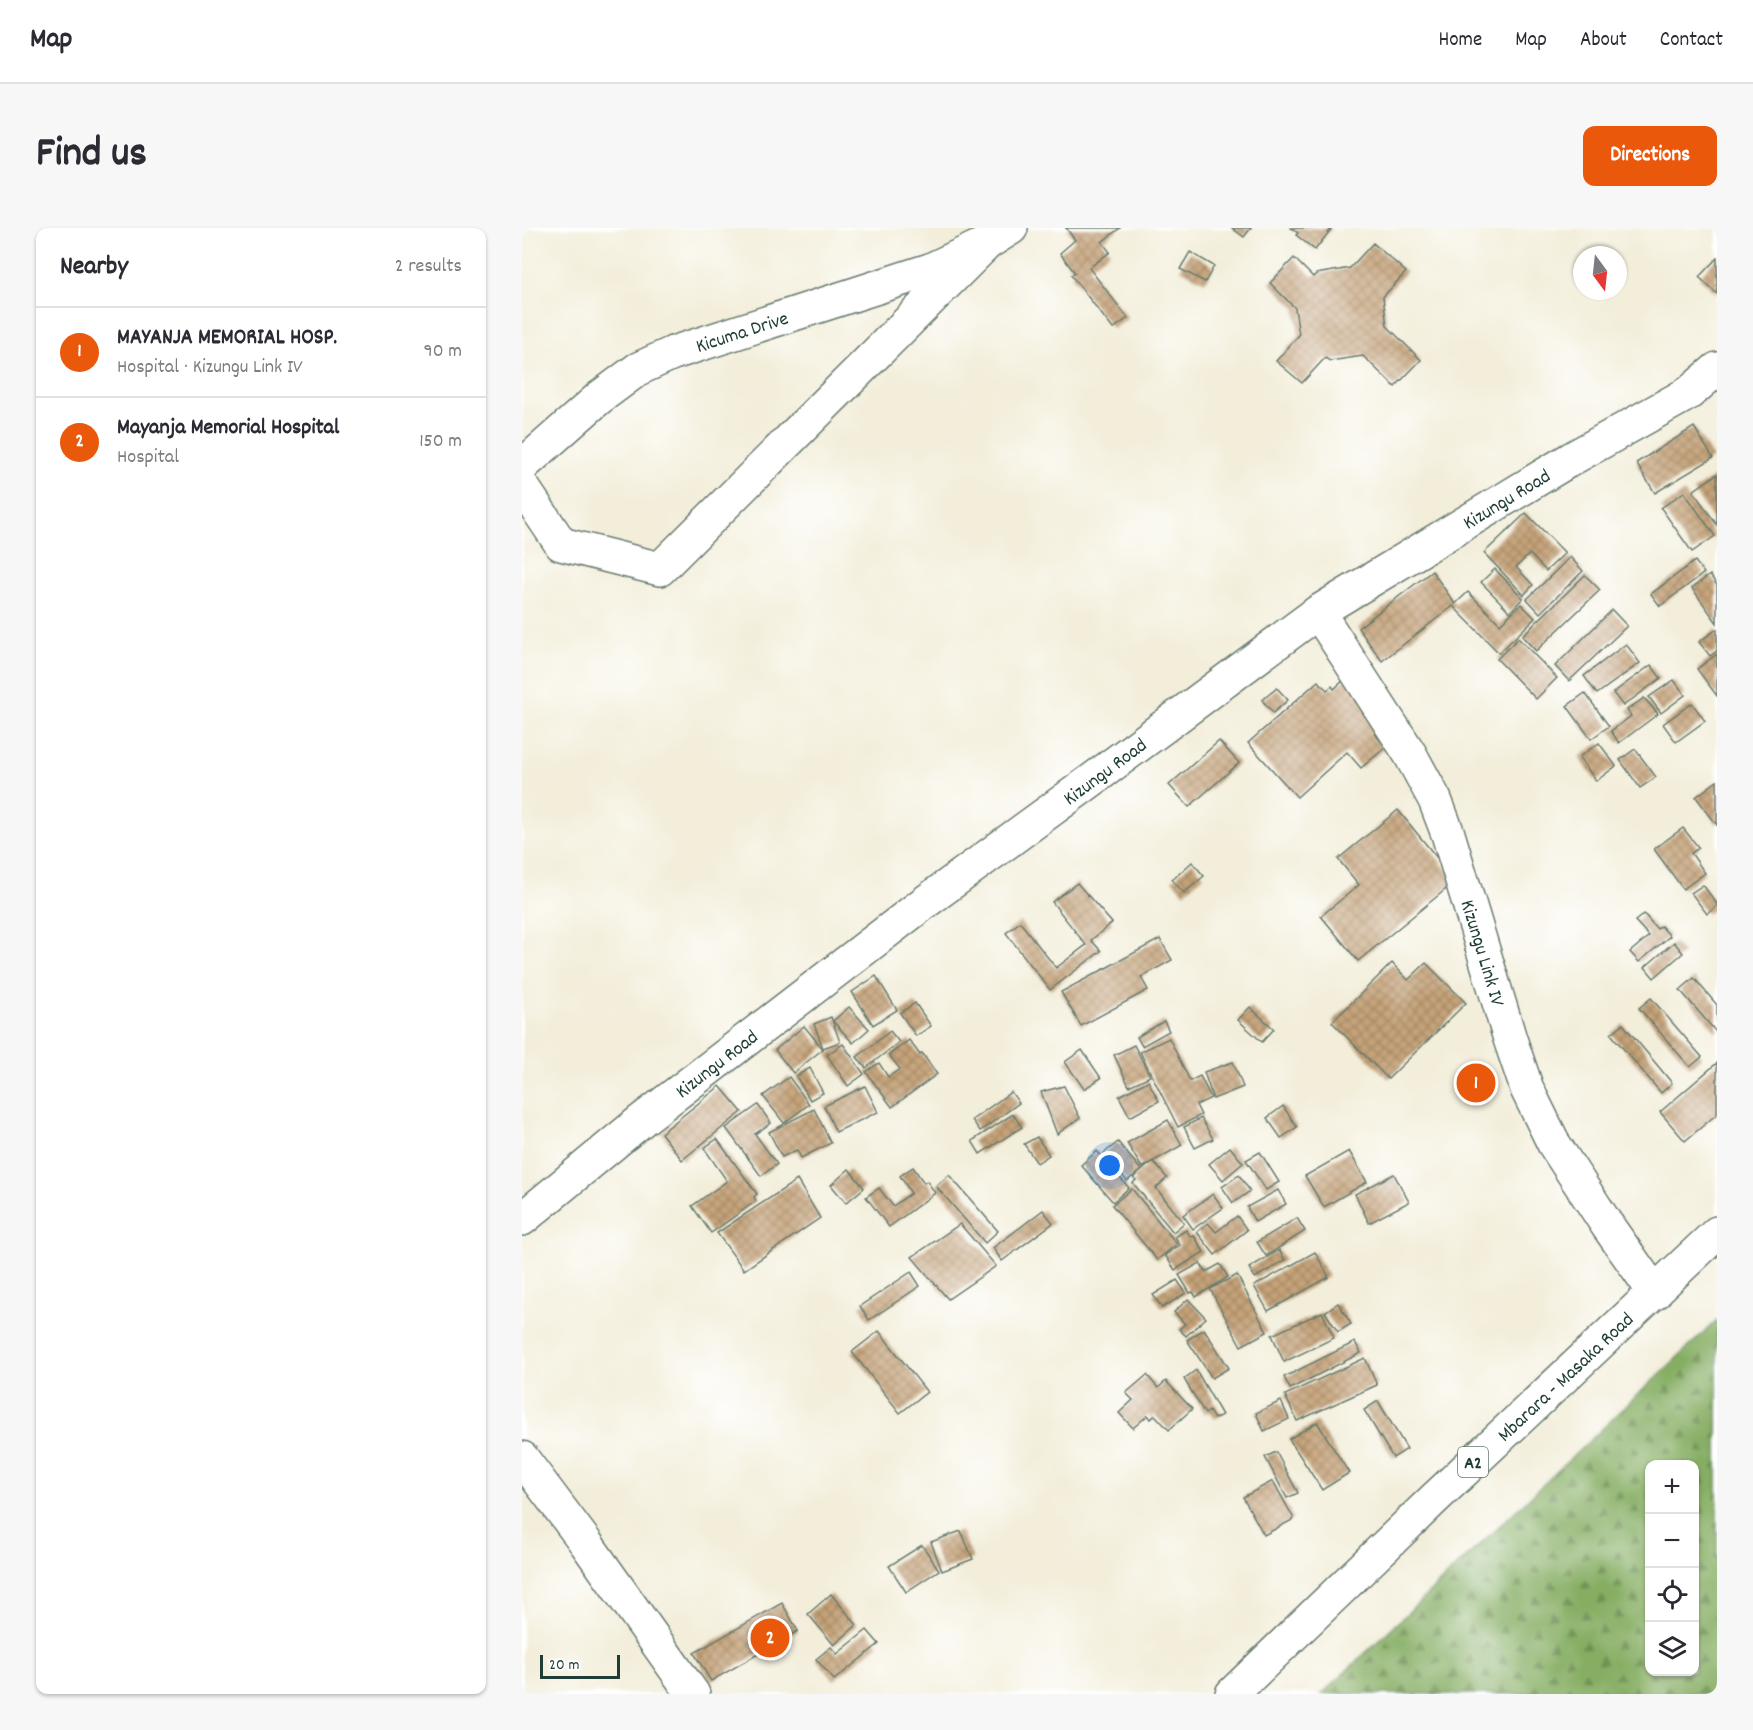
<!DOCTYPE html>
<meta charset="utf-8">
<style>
:root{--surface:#fff;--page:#f7f7f7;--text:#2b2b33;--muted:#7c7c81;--line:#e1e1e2;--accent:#ea580c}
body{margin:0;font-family:Dekko,sans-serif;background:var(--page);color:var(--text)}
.controls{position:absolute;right:18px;bottom:18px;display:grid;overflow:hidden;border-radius:12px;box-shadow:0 2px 4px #0004}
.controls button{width:54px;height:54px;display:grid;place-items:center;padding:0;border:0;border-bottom:2px solid var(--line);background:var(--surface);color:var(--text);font:30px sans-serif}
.compass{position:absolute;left:1051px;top:18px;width:54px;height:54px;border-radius:50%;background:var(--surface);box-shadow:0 2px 4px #0004;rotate:165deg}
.scale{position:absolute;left:18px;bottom:15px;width:80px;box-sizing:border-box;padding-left:6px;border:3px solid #1f3d34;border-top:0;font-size:16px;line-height:21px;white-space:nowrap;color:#1f3d34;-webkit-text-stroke:4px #fff;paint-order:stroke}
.you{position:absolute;left:588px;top:938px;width:21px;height:21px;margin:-15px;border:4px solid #fff;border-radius:50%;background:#1a73e8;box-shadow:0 0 0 9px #1a73e833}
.badge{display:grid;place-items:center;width:39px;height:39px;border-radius:50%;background:var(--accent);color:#fff;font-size:20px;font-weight:700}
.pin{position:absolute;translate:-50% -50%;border:3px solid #fff;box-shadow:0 2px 6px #0006}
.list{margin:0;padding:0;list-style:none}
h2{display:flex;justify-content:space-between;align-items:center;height:78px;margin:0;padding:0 24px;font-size:26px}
h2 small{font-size:20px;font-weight:400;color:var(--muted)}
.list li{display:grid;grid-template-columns:39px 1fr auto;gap:18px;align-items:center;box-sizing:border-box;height:90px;padding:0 24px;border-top:2px solid var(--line)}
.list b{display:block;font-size:22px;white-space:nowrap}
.list p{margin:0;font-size:20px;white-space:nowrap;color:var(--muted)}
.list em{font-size:20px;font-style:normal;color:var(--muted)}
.icon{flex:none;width:33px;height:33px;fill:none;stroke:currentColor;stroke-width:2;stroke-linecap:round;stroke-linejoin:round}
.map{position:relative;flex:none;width:1195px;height:1466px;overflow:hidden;border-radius:12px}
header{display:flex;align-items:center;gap:36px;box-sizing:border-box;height:84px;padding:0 30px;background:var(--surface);border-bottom:2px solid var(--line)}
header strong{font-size:28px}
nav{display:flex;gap:33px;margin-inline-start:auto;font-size:21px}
.intro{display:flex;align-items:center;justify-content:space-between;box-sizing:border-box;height:144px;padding:0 36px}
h1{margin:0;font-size:42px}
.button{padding:15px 27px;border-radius:12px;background:var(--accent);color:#fff;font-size:21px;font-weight:700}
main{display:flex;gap:36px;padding:0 36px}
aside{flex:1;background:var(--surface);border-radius:12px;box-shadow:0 2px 4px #0004}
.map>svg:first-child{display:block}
.forest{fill:url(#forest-firs);stroke:#52764c;stroke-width:1.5;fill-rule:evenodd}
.building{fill:url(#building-cross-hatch)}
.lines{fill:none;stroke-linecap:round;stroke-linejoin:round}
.minor-casing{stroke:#697b6e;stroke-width:36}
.major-casing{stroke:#697b6e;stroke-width:36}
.minor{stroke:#fff;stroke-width:33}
.major{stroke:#fff;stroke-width:33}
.labels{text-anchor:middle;stroke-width:5;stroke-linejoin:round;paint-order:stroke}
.shield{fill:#fff;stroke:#627771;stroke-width:1.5}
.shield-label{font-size:18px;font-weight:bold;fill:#1f3d34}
.street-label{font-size:20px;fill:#1f3d34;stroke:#fff}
</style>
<header>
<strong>Map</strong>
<nav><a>Home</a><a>Map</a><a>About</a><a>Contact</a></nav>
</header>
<div class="intro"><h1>Find us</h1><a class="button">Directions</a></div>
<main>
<aside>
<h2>Nearby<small>2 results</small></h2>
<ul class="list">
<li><span class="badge">1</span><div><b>MAYANJA MEMORIAL HOSP.</b><p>Hospital · Kizungu Link IV</p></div><em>90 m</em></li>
<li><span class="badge">2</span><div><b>Mayanja Memorial Hospital</b><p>Hospital</p></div><em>150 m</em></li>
</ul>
</aside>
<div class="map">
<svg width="1195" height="1466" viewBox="0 0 1195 1466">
<defs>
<pattern id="forest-firs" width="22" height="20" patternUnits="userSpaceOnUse" patternTransform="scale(1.5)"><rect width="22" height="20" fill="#86ae64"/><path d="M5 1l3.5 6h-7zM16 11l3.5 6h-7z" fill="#6d8f53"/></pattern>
<pattern id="building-cross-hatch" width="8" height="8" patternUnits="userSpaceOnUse" patternTransform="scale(1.5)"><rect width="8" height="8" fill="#c6a379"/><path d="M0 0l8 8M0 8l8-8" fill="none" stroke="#a08664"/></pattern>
</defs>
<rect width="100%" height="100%" fill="#fff"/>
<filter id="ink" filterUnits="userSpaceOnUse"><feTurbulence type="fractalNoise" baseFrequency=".0167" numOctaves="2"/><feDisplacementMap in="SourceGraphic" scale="12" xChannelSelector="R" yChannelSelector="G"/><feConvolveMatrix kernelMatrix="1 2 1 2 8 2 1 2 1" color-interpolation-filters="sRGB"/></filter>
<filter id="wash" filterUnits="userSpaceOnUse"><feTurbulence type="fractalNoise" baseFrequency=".008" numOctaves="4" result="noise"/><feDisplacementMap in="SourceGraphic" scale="24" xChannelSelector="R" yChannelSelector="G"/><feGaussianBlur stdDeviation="1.35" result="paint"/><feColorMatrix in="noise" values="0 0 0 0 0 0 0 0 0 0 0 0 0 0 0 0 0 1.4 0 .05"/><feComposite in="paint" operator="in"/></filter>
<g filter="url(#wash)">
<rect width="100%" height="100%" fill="#f3eeda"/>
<path class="forest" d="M1195,1092V1466H800ZM1128,1236H1172V1444H1128Z"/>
<g id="blocks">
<g class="building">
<polygon points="544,0 598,0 580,14 588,24 567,40 606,90 591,101 549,47 553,45 538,25 553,12"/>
<polygon points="710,0 729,0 722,9"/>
<polygon points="769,0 810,0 793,22 774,7 776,5"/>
<polygon points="851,15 884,44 861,69 865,98 899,132 873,159 841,128 808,133 803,130 780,155 754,133 777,107 773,80 748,55 772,30 791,49 794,46 828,40"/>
<polygon points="668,24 692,38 683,54 658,41"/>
<polygon points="1195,30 1195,66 1177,49"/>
<polygon points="1172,199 1191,230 1133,265 1114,235"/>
<polygon points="1195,246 1195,297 1171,263"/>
<polygon points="1162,264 1193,308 1170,324 1139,280"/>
<polygon points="1004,285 1043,325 1024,343 1008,326 994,339 1011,357 1002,367 962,325"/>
<polygon points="1048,329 1061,343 1018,385 1005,371"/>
<polygon points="1173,333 1182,345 1138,378 1129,366"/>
<polygon points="973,341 1001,370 988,384 959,354"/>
<polygon points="910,343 933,376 946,364 978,396 999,376 1013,390 977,425 931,378 860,433 836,400"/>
<polygon points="1063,347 1078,362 1014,423 1000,408"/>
<polygon points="1188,347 1195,357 1195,395 1170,360"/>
<polygon points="1090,382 1105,398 1047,453 1033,438"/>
<polygon points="1195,401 1195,423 1188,428 1177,414"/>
<polygon points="996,410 1035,450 1014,471 975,431"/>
<polygon points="1104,416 1118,435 1075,466 1062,448"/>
<polygon points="1195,426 1195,468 1175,441"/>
<polygon points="1129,437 1139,450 1101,478 1091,465"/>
<polygon points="824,450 864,496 853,506 864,519 839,540 825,524 775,569 726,515 796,453 805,462 810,458 812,461"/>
<polygon points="1152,452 1163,467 1139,485 1127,469"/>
<polygon points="755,460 766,472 751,485 740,472"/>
<polygon points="1063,465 1087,498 1069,511 1045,478"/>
<polygon points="1122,470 1136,486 1097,515 1089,503 1109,488 1105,482"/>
<polygon points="1170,475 1183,493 1154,514 1141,496"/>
<polygon points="697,513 717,535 667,579 647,557"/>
<polygon points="1077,515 1094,538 1074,553 1057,529"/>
<polygon points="1113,521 1134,549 1118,560 1098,532"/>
<polygon points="1195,553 1195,597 1174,569"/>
<polygon points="876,582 934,653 836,733 799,688 837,657 816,631"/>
<polygon points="1161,600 1177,620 1169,625 1183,645 1161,661 1132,621"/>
<polygon points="670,634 682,648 662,665 650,652"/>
<polygon points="555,655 590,695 569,712 579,723 528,762 484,705 498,694 534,740 564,717 530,674"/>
<polygon points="1181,657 1195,676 1195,678 1185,686 1169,665"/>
<polygon points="1122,686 1135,701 1139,698 1148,708 1117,734 1108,724 1127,708 1113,693"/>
<polygon points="638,711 650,732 619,749 626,762 559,798 539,764"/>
<polygon points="1152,714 1161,725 1132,750 1123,739"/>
<polygon points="870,735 886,752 904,735 944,775 866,851 810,794"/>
<polygon points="354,748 375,782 351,797 330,764"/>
<polygon points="1172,750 1195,777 1195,805 1158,762"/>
<polygon points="1129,770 1180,829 1168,839 1117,780"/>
<polygon points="393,775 409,798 394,808 378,785"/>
<polygon points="327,779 347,801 331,815 311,793"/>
<polygon points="728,779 752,801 740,814 716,792"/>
<polygon points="309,789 318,814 301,820 292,796"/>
<polygon points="642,793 647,803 620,818 615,809"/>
<polygon points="1101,796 1150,855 1139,865 1089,806"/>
<polygon points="282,798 301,821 271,845 253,822"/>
<polygon points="368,803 377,814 344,840 335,829"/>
<polygon points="647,810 668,853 678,848 689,870 674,877 679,887 656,899 618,824"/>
<polygon points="387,812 398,827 400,825 415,846 370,879 344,844 357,835 366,849 378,841 367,827"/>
<polygon points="321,816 342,846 326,858 305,827"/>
<polygon points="612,817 628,848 607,858 592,827"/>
<polygon points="560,822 579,850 562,861 543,834"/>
<polygon points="711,834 721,859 691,871 682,844"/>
<polygon points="1195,835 1195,886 1163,913 1138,884"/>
<polygon points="288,840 301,865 288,872 274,848"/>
<polygon points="267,849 287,876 262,895 241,868"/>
<polygon points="626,853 637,873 608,889 597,868"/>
<polygon points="198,858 220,884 160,932 139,905"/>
<polygon points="343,858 356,884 314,904 302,878"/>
<polygon points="542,858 558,890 535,906 519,864"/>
<polygon points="489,864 497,875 458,903 450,892"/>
<polygon points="236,877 249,895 233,906 255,936 239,948 204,900"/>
<polygon points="761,878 775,899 759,910 745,890"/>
<polygon points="292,881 309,915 279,930 275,922 260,929 247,904"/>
<polygon points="491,886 500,899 458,926 450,913"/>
<polygon points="679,890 691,911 673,920 662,899"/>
<polygon points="646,892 660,917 620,940 605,915"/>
<polygon points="515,909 527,927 515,935 502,916"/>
<polygon points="195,911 235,966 232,969 234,973 189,1005 170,978 205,953 182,920"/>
<polygon points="596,914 619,942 605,953 582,925"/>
<polygon points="708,919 721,935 701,952 687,936"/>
<polygon points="575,923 607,960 591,974 559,937"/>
<polygon points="827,923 845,954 802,979 783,948"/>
<polygon points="738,924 757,954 744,962 724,932"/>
<polygon points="631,933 645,950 634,960 662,995 651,1004 611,955 614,952 611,950"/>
<polygon points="391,939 402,955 405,953 413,965 367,999 344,969 357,960 371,978 389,965 378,948"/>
<polygon points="327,941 342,960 324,975 309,957"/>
<polygon points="872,946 887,974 847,995 833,966"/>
<polygon points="427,947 476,1003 463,1015 414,958"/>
<polygon points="717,947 728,963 711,975 700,959"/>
<polygon points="275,952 298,990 222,1042 195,1005"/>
<polygon points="610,961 655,1016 635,1032 590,977"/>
<polygon points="756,962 764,976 733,994 725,979"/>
<polygon points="691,966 701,980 671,1001 661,987"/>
<polygon points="521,982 531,995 480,1033 471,1020"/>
<polygon points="715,988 725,1002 693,1027 675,1004 686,995 694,1004"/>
<polygon points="775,990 783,1003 744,1028 735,1014"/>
<polygon points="438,996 474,1038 426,1071 390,1029"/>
<polygon points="664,1002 669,1009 672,1008 682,1024 653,1042 643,1027 658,1017 653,1009"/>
<polygon points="757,1022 763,1032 733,1050 727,1040"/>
<polygon points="793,1024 807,1049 746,1083 732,1058"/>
<polygon points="678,1035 684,1044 698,1036 706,1049 674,1069 671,1064 668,1065 657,1047"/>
<polygon points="389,1044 398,1058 347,1092 338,1078"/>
<polygon points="715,1047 745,1104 719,1118 688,1061"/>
<polygon points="655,1052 664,1065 640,1080 631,1067"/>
<polygon points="666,1071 684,1090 664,1108 657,1101 663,1096 652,1084"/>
<polygon points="816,1075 829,1096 816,1104 803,1084"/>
<polygon points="800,1084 812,1110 762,1134 750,1107"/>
<polygon points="682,1101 707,1140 690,1150 665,1112"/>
<polygon points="357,1103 405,1164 378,1185 330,1124"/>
<polygon points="833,1114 839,1125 768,1161 762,1149"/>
<polygon points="843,1130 855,1157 775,1193 763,1167"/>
<polygon points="674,1142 700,1187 692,1191 687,1183 683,1186 662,1151"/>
<polygon points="625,1147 636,1160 644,1153 670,1181 647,1202 633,1187 629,1191 626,1187 611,1200 597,1185 611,1172 604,1165"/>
<polygon points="759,1173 767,1191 742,1203 734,1185"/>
<polygon points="856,1173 885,1221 871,1230 842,1182"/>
<polygon points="795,1194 827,1245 800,1262 767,1211"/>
<polygon points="754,1224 776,1265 765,1270 743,1229"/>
<polygon points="751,1253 772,1291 742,1307 721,1269"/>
<polygon points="439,1303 451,1331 420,1343 409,1314"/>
<polygon points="400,1317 417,1342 384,1364 367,1338"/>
<polygon points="309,1366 335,1397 312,1417 286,1386"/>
<polygon points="260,1375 276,1403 189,1453 172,1425"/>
<polygon points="345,1402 357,1416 312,1452 294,1431 309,1419 315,1426"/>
</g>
</g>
</g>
<g filter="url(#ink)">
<use href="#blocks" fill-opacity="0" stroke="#697b6e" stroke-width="1.5"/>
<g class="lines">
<defs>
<g id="minor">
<path id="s1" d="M0,238L77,170L116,141L151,125L408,42L465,15L489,0"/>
<polyline points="0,258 39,316 138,341 465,15"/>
<path id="s2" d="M796,384L888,526L913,572L926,606L988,811L1005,861L1032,916L1085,997L1133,1065"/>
<path id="s3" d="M0,991L120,892L402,675L570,552L796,384L1049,231L1167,165L1195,141"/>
<polyline points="0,1230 64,1315 171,1466"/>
</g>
<g id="major">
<path id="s4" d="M710,1466L911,1272L1195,1005"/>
</g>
</defs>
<use href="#minor" class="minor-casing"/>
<use href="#major" class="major-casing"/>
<use href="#minor" class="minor"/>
<use href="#major" class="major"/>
</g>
</g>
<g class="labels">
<rect class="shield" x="936" y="1219" width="30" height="30" rx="4.5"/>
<g class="shield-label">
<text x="951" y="1240">A2</text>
</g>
<g class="street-label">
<text dy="7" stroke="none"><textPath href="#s1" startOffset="262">Kicuma Drive</textPath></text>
<text dy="7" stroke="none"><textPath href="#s3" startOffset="1221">Kizungu Road</textPath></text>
<text dy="7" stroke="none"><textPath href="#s3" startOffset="735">Kizungu Road</textPath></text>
<text dy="7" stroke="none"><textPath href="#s2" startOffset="382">Kizungu Link IV</textPath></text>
<text dy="7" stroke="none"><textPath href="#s3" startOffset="249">Kizungu Road</textPath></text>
<text dy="7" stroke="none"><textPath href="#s4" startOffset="460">Mbarara - Masaka Road</textPath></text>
</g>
</g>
</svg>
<div class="controls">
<button>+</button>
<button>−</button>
<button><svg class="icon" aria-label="locate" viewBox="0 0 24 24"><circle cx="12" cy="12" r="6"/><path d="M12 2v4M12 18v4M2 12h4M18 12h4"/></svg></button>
<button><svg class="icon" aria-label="layers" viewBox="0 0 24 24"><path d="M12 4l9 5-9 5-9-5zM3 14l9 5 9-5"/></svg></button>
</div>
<svg class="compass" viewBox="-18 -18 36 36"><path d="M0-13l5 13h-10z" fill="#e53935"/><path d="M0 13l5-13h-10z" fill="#7c7c81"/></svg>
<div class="scale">20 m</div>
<div class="you"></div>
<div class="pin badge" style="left:954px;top:855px">1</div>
<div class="pin badge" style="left:248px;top:1410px">2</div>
</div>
</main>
